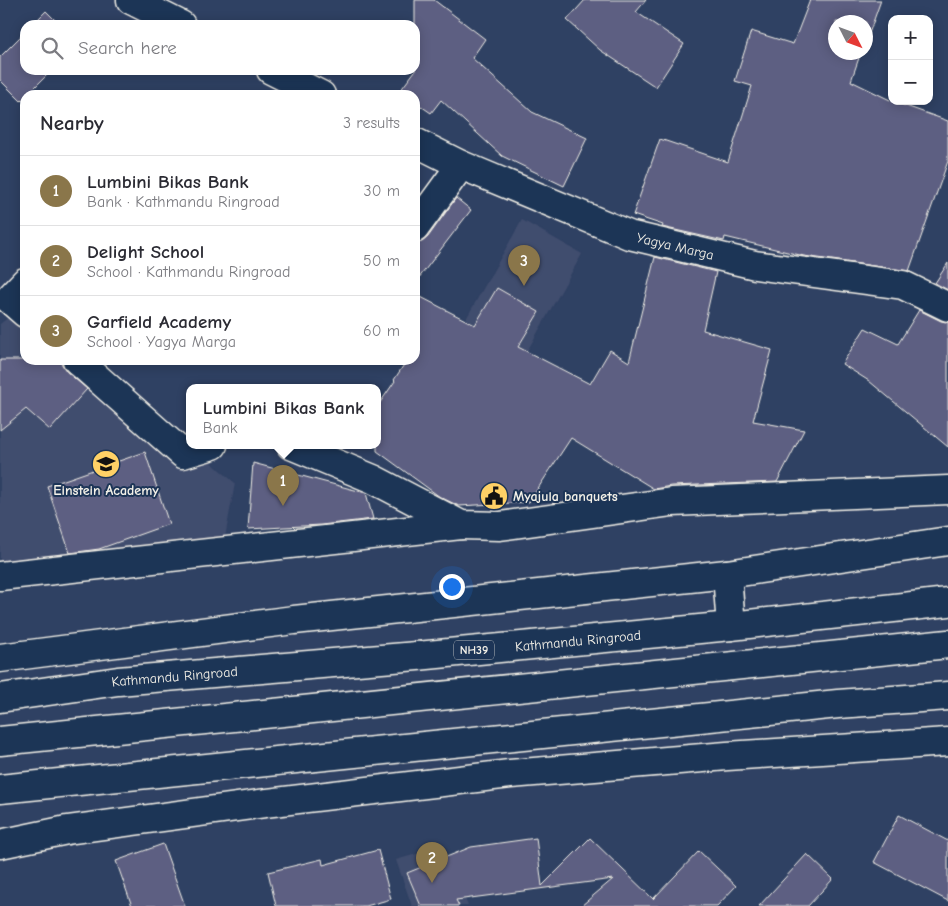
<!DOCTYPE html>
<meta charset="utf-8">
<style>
:root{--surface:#fff;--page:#f2f2f3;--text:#2b2b33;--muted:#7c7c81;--line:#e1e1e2;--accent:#8a764a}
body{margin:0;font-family:"Comic Neue",sans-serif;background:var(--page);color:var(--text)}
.controls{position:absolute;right:15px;top:15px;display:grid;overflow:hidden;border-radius:10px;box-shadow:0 2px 12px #0003}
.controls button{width:45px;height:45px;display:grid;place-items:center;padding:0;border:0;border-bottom:1px solid var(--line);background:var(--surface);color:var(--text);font:25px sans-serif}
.compass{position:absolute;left:828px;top:15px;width:45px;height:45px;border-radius:50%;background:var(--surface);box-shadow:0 2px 12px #0003;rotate:132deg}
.you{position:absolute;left:451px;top:586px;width:18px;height:18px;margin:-12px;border:4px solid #fff;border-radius:50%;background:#1a73e8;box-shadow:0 0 0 8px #1a73e833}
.badge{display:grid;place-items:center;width:32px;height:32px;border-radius:50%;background:var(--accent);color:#fff;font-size:16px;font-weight:700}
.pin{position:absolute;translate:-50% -41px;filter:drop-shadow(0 1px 2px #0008)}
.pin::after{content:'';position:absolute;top:26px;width:18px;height:15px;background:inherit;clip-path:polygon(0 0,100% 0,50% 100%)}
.popup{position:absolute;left:186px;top:384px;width:195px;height:65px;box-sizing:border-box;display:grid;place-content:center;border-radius:10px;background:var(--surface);filter:drop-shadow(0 1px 4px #0005);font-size:16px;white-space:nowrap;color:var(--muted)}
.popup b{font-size:19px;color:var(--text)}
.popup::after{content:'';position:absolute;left:50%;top:100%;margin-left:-10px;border:10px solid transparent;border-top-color:var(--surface)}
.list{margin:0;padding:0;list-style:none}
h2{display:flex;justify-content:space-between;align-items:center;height:65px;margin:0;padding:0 20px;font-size:21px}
h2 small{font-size:16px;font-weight:400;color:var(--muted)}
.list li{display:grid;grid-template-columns:32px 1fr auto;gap:15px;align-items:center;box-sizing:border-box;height:70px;padding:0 20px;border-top:1px solid var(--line)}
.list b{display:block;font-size:19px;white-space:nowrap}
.list p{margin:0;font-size:16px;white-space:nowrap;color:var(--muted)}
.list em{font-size:16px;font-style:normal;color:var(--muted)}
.icon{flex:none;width:28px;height:28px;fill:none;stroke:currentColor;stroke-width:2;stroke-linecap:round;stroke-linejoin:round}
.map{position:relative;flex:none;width:948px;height:906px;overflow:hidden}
.search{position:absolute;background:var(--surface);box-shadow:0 2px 12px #0003;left:20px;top:20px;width:400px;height:55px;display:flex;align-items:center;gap:12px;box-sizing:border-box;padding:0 18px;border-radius:15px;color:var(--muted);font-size:19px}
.panel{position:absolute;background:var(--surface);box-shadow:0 2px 12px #0003;left:20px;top:90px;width:400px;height:275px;border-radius:15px}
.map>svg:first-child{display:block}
.built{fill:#414d6e}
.building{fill:#5d5f82;stroke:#f4f1e8}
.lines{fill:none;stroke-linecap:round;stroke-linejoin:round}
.minor-casing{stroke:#f4f1e8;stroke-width:31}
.major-casing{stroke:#f4f1e8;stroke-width:31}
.highway-casing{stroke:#f4f1e8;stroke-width:31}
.minor{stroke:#1d3557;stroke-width:28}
.major{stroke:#1d3557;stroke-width:28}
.highway{stroke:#1d3557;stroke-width:28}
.labels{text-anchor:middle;stroke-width:4;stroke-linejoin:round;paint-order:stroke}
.shield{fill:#1d3557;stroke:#b4b9bc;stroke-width:1}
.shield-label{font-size:12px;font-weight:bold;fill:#f4f1e8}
.street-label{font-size:14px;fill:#f4f1e8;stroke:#1d3557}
.poi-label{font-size:14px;font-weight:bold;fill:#f4f1e8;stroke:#1d3557}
</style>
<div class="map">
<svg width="948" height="906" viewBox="0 0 948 906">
<rect width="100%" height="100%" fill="#2f4163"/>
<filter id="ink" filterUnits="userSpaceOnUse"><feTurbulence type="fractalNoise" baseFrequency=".02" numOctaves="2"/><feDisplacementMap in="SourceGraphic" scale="10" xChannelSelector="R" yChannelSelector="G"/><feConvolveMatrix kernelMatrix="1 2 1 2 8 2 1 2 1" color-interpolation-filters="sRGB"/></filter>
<g filter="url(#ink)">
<g class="built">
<polygon points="522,220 582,254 526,353 466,319"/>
<polygon points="18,310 25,314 25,360 91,360 235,483 224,543 0,585 0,324"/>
<polygon points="444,846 468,906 412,906 396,860"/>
</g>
<g class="building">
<polygon points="415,0 434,0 485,39 472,58 532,112 587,138 564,186 502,156 441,100 431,113 415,102 415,95 406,95 400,91 415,71"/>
<polygon points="585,0 646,0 636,12 684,44 656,87 600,50 567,20"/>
<polygon points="810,0 881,0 866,42 866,22 836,22 836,52 861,52 851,81 892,101 948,121 948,161 909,271 804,256 725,237 724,241 662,227 663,225 633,215 660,139 728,162 752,86 735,81 751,31 793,44"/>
<polygon points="46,11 60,25 32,25"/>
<polygon points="25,32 25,70 52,70 21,101 0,80 0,57"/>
<polygon points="456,198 471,210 415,283 415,243 422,242 428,237"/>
<polygon points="655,257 716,272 703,330 772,350 753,421 804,430 777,482 671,486 654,489 571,438 529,502 459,506 440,497 377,451 377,407 395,381 394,380 407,360 415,360 415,294 475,325 497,288 539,312 518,347 590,384 610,350 629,362"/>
<polygon points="948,263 948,290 935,283"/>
<polygon points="919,310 941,321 948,322 948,447 869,381 842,364 865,328 898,344"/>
<polygon points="0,360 59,360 67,372 87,389 50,430 26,409 0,430"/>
<polygon points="145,452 169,524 99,549 70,553 47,486"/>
<polygon points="253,463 366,493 373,519 321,525 248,529"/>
<polygon points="899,815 948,841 948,901 874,862"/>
<polygon points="536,838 542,886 590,838 653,899 699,851 736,886 717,906 581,906 613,879 456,900 459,906 421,906 407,873 471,847"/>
<polygon points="163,844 185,906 132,906 116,861"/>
<polygon points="378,850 391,899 366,906 276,906 268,872 322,859 323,865"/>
<polygon points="807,854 833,879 808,906 759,906"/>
</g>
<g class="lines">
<defs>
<g id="minor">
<polyline points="131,0 181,25"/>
<polyline points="271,70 321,95"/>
<path id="s1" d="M415,142L461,165L629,235L755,265L903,285L948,307"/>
<polyline points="415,228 461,165"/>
<polyline points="25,282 9,299 25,313"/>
<polyline points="77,360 183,454 213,445"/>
<polyline points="291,445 373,479 461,525 500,526 672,502 948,490"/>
<polyline points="727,574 731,626"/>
<polyline points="0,576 461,525"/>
<polyline points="0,844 67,830 266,803 510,774 727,756 948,742"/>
</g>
<g id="major">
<polyline points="0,658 294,620 727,574 948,541"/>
<polyline points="0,789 838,704 948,696"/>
</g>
<g id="highway">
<path id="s2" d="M0,698L118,681L417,656L731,626L948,602"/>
<polyline points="0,741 948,644"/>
</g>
</defs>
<use href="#minor" class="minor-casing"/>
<use href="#major" class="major-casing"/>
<use href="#highway" class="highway-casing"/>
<use href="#minor" class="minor"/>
<use href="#major" class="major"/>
<use href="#highway" class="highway"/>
</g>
</g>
<defs>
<symbol id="university-disc" viewBox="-11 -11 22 22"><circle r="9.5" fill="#ffd166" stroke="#1d3557"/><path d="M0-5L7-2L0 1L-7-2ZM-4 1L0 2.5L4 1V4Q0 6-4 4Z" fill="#111"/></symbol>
<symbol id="civic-disc" viewBox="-11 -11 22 22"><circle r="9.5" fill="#ffd166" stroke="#1d3557"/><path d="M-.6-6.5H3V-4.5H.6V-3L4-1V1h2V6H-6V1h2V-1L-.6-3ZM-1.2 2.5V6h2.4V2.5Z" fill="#111"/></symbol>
</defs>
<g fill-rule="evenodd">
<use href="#university-disc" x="90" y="448" width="32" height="32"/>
<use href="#civic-disc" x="478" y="480" width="32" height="32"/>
</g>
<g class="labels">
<rect class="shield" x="454" y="640.5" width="40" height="19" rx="4"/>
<g class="shield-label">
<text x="474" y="654">NH39</text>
</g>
<g class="street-label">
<text dy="5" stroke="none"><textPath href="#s1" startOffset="281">Yagya Marga</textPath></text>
<text dy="5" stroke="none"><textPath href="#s2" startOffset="581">Kathmandu Ringroad</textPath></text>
<text dy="5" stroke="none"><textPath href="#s2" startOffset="176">Kathmandu Ringroad</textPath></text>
</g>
<g class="poi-label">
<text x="106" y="495">Einstein Academy</text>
<text x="513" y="501" text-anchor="start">Myajula banquets</text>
</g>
</g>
</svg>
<div class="controls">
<button>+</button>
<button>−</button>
</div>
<svg class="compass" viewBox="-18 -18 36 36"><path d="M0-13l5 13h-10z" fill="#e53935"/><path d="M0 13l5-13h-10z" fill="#7c7c81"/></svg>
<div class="you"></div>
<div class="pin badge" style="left:283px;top:506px">1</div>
<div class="popup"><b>Lumbini Bikas Bank</b>Bank</div>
<div class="pin badge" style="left:432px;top:883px">2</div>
<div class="pin badge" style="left:524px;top:286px">3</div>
<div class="search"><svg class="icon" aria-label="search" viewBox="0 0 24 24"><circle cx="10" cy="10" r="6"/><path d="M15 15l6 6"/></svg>Search here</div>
<section class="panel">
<h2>Nearby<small>3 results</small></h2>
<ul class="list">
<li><span class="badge">1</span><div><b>Lumbini Bikas Bank</b><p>Bank · Kathmandu Ringroad</p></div><em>30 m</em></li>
<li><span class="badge">2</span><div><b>Delight School</b><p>School · Kathmandu Ringroad</p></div><em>50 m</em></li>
<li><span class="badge">3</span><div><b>Garfield Academy</b><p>School · Yagya Marga</p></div><em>60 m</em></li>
</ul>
</section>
</div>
